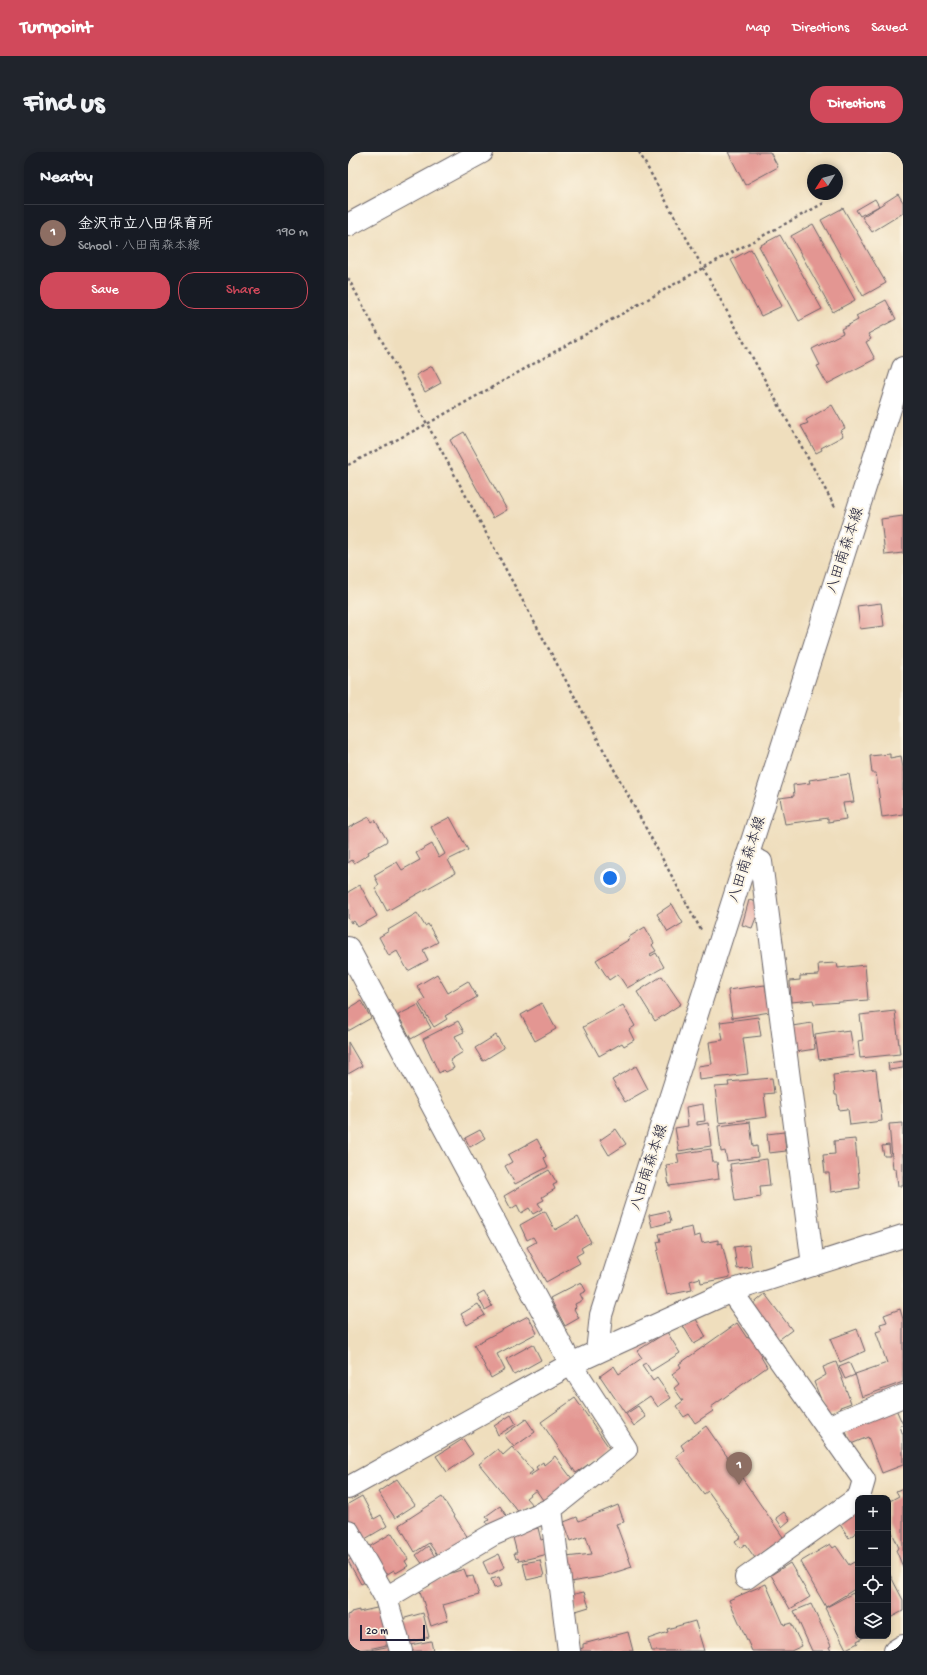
<!DOCTYPE html>
<meta charset="utf-8">
<style>
:root{--surface:#171b24;--page:#20242c;--text:#f1f3f6;--muted:#9ea1a6;--line:#363941;--accent:#d1495b}
body{margin:0;font-family:"Gochi Hand","Klee One",sans-serif;background:var(--page);color:var(--text)}
.controls{position:absolute;right:12px;bottom:12px;display:grid;overflow:hidden;border-radius:8px;box-shadow:0 2px 6px #0003}
.controls button{width:36px;height:36px;display:grid;place-items:center;padding:0;border:0;border-bottom:1px solid var(--line);background:var(--surface);color:var(--text);font:20px sans-serif}
.compass{position:absolute;left:459px;top:12px;width:36px;height:36px;border-radius:50%;background:var(--surface);box-shadow:0 2px 6px #0003;rotate:233deg}
.scale{position:absolute;left:12px;bottom:10px;width:65px;box-sizing:border-box;padding-left:4px;border:2px solid #22223b;border-top:0;font-size:11px;line-height:14px;white-space:nowrap;color:#22223b;-webkit-text-stroke:3px #fcf5e5;paint-order:stroke}
.you{position:absolute;left:262px;top:726px;width:14px;height:14px;margin:-10px;border:3px solid #fff;border-radius:50%;background:#1a73e8;box-shadow:0 0 0 6px #1a73e833}
.badge{display:grid;place-items:center;width:26px;height:26px;border-radius:50%;background:var(--accent);color:#fff;font-size:13px;font-weight:700}
.pin{position:absolute;translate:-50% -33px;filter:drop-shadow(0 1px 2px #0008)}
.pin::after{content:'';position:absolute;top:21px;width:14px;height:12px;background:inherit;clip-path:polygon(0 0,100% 0,50% 100%)}
.list{margin:0;padding:0;list-style:none}
h2{display:flex;justify-content:space-between;align-items:center;height:52px;margin:0;padding:0 16px;font-size:17px}
h2 small{font-size:13px;font-weight:400;color:var(--muted)}
.list li{display:grid;grid-template-columns:26px 1fr auto;gap:12px;align-items:center;box-sizing:border-box;height:56px;padding:0 16px;border-top:1px solid var(--line)}
.list b{display:block;font-size:15px;white-space:nowrap}
.list p{margin:0;font-size:13px;white-space:nowrap;color:var(--muted)}
.list em{font-size:13px;font-style:normal;color:var(--muted)}
.actions{display:flex;gap:8px;padding:12px 16px}
.actions a{flex:1;padding:9px 0;border:1px solid var(--accent);border-radius:16px;text-align:center;font-size:14px;color:var(--accent)}
.actions .main{background:var(--accent);color:#fff}
.icon{flex:none;width:22px;height:22px;fill:none;stroke:currentColor;stroke-width:2;stroke-linecap:round;stroke-linejoin:round}
.map{position:relative;flex:none;width:555px;height:1499px;overflow:hidden;border-radius:16px}
header{display:flex;align-items:center;gap:24px;box-sizing:border-box;height:56px;padding:0 20px;background:var(--accent);color:#fff}
header strong{font-size:19px}
nav{display:flex;gap:22px;margin-inline-start:auto;font-size:14px}
.intro{display:flex;align-items:center;justify-content:space-between;box-sizing:border-box;height:96px;padding:0 24px}
h1{margin:0;font-size:28px}
.button{padding:10px 18px;border-radius:16px;background:var(--accent);color:#fff;font-size:14px;font-weight:700}
main{display:flex;gap:24px;padding:0 24px}
aside{flex:1;background:var(--surface);border-radius:16px;box-shadow:0 2px 6px #0003}
.map>svg:first-child{display:block}
.building{fill:#e39692}
.lines{fill:none;stroke-linecap:round;stroke-linejoin:round}
.street-casing{stroke:#6a6468;stroke-width:24}
.secondary-casing{stroke:#6a6468;stroke-width:24}
.path{stroke:#6a6468;stroke-width:2.5;stroke-dasharray:3 3;stroke-linecap:butt}
.street{stroke:#fff;stroke-width:22}
.secondary{stroke:#fff;stroke-width:22}
.labels{text-anchor:middle;stroke-width:4;stroke-linejoin:round;paint-order:stroke}
.street-label{font-size:15px;fill:#22223b;stroke:#fcf5e5}
</style>
<header>
<strong>Turnpoint</strong>
<nav><a>Map</a><a>Directions</a><a>Saved</a></nav>
</header>
<div class="intro"><h1>Find us</h1><a class="button">Directions</a></div>
<main>
<aside>
<h2>Nearby<small></small></h2>
<ul class="list">
<li><span class="badge" style="background:#8d6e63">1</span><div><b>金沢市立八田保育所</b><p>School · 八田南森本線</p></div><em>190 m</em></li>
</ul>
<div class="actions"><a class="main">Save</a><a>Share</a></div>
</aside>
<div class="map">
<svg width="555" height="1499" viewBox="0 0 555 1499">
<rect width="100%" height="100%" fill="#fcf5e5"/>
<filter id="ink" filterUnits="userSpaceOnUse"><feTurbulence type="fractalNoise" baseFrequency=".025" numOctaves="2"/><feDisplacementMap in="SourceGraphic" scale="8" xChannelSelector="R" yChannelSelector="G"/><feConvolveMatrix kernelMatrix="1 2 1 2 8 2 1 2 1" color-interpolation-filters="sRGB"/></filter>
<filter id="wash" filterUnits="userSpaceOnUse"><feTurbulence type="fractalNoise" baseFrequency=".012" numOctaves="4" result="noise"/><feDisplacementMap in="SourceGraphic" scale="16" xChannelSelector="R" yChannelSelector="G"/><feGaussianBlur stdDeviation="0.9" result="paint"/><feColorMatrix in="noise" values="0 0 0 0 0 0 0 0 0 0 0 0 0 0 0 0 0 1.4 0 .05"/><feComposite in="paint" operator="in"/></filter>
<g filter="url(#wash)">
<rect width="100%" height="100%" fill="#efdebd"/>
<g id="blocks">
<g class="building">
<polygon points="380,0 422,0 430,15 397,33"/>
<polygon points="550,42 555,50 555,61 524,80 514,65"/>
<polygon points="527,47 531,54 512,64 508,58"/>
<polygon points="495,56 538,131 515,144 473,68"/>
<polygon points="465,72 507,148 485,160 443,84"/>
<polygon points="432,83 474,157 451,169 411,94"/>
<polygon points="403,97 434,154 413,164 383,108"/>
<polygon points="538,148 548,167 520,182 523,187 518,190 527,207 479,232 469,214 472,213 464,197 495,181 493,177 510,168 508,164"/>
<polygon points="84,214 93,231 77,240 68,223"/>
<polygon points="484,253 497,276 492,279 495,284 473,296 474,298 468,301 453,274 460,271 458,268"/>
<polygon points="116,280 159,358 145,366 102,288"/>
<polygon points="555,364 555,401 537,403 533,367"/>
<polygon points="533,451 536,474 512,477 509,454"/>
<polygon points="542,602 542,606 553,604 555,616 555,662 534,665 528,621 524,621 522,604"/>
<polygon points="501,622 506,650 495,651 498,667 480,670 480,666 437,672 432,646 446,644 445,633 462,631 461,628"/>
<polygon points="21,665 24,670 27,668 39,688 38,690 20,700 21,702 6,711 4,708 0,711 0,676"/>
<polygon points="102,665 120,698 100,708 107,721 39,759 27,736 31,733 26,723 49,710 54,718 72,708 68,701 84,692 91,706 97,702 83,675"/>
<polygon points="12,733 29,764 10,775 6,769 3,771 0,766 0,740"/>
<polygon points="401,748 409,750 407,758 410,759 408,762 409,763 404,776 394,773"/>
<polygon points="324,752 335,771 320,780 309,762"/>
<polygon points="69,761 77,774 80,772 90,790 75,798 80,808 60,819 49,799 41,804 31,785 41,779 40,778"/>
<polygon points="297,775 306,791 304,793 308,799 302,802 303,804 308,801 316,815 279,836 270,822 261,828 248,808 282,787 281,785"/>
<polygon points="489,811 490,816 517,813 520,848 466,852 465,848 443,850 442,829 452,828 452,824 471,823 470,812"/>
<polygon points="89,822 100,841 120,829 129,845 97,864 99,867 86,875 71,851 77,847 69,834"/>
<polygon points="314,824 333,852 307,869 289,840"/>
<polygon points="417,833 422,860 384,866 380,838"/>
<polygon points="13,849 23,866 0,879 0,857"/>
<polygon points="194,851 208,877 187,889 173,863"/>
<polygon points="70,853 83,876 63,887 50,863"/>
<polygon points="275,853 287,874 281,878 286,888 276,894 274,891 251,904 235,875"/>
<polygon points="547,859 552,902 512,906 510,889 515,888 512,863"/>
<polygon points="410,865 413,884 395,886 400,922 351,928 350,914 364,912 361,890 375,888 372,870"/>
<polygon points="110,869 116,880 107,884 115,900 102,908 106,916 98,920 96,918 91,921 75,887"/>
<polygon points="464,871 467,897 448,900 444,874"/>
<polygon points="494,878 494,880 502,879 506,903 471,908 467,882"/>
<polygon points="148,883 156,896 135,909 127,896"/>
<polygon points="0,890 14,914 0,922"/>
<polygon points="555,909 555,916 541,918 540,911"/>
<polygon points="288,914 300,937 277,950 264,928"/>
<polygon points="528,918 534,969 502,973 500,957 491,958 489,943 487,943 485,923"/>
<polygon points="424,926 426,941 416,942 419,965 371,971 367,935 381,934 380,930"/>
<polygon points="355,952 357,969 349,970 349,973 360,971 363,994 331,999 327,976 340,974 338,955"/>
<polygon points="402,970 405,995 409,994 410,1005 379,1009 377,999 373,1000 370,974"/>
<polygon points="555,971 555,1034 550,1034 548,1017 545,1017 541,972"/>
<polygon points="268,977 278,992 261,1003 252,988"/>
<polygon points="132,978 137,986 122,995 117,986"/>
<polygon points="436,980 438,999 421,1001 419,982"/>
<polygon points="189,987 198,1004 196,1006 200,1015 167,1032 157,1014 164,1010 160,1003"/>
<polygon points="507,987 512,1036 483,1040 481,1021 477,1021 475,1003 487,1002 486,989"/>
<polygon points="541,993 542,1004 536,1004 534,994"/>
<polygon points="363,997 365,1010 369,1010 371,1027 321,1034 318,1013 331,1011 329,1002"/>
<polygon points="419,1007 422,1033 412,1034 413,1045 387,1049 382,1012"/>
<polygon points="201,1018 209,1031 205,1033 207,1037 194,1045 196,1048 190,1051 194,1057 185,1062 181,1056 173,1061 169,1053 163,1057 156,1044"/>
<polygon points="197,1059 207,1078 230,1065 243,1090 233,1096 235,1100 228,1104 232,1111 198,1130 179,1095 188,1090 185,1085 179,1088 172,1073"/>
<polygon points="320,1059 323,1070 304,1075 301,1063"/>
<polygon points="344,1075 346,1085 352,1083 354,1091 370,1088 370,1092 374,1091 382,1125 353,1131 352,1126 342,1129 344,1138 319,1143 309,1099 311,1098 309,1090 313,1089 311,1082"/>
<polygon points="401,1093 404,1115 389,1117 386,1095"/>
<polygon points="233,1130 238,1139 232,1142 235,1148 227,1152 228,1155 226,1157 231,1166 217,1174 202,1146"/>
<polygon points="136,1139 144,1154 137,1158 129,1143"/>
<polygon points="417,1142 444,1178 429,1189 403,1154"/>
<polygon points="130,1152 137,1163 119,1173 113,1162"/>
<polygon points="552,1157 555,1167 555,1230 514,1245 507,1222 539,1211 528,1180 534,1178 532,1172 539,1170 536,1163"/>
<polygon points="180,1164 189,1181 149,1202 157,1218 143,1226 126,1193"/>
<polygon points="348,1167 358,1185 346,1192 335,1174"/>
<polygon points="389,1171 399,1186 403,1183 417,1202 413,1205 419,1215 363,1255 365,1259 347,1271 341,1262 336,1265 328,1254 335,1249 326,1236 331,1232 324,1222 333,1215 331,1212"/>
<polygon points="509,1177 517,1199 492,1210 482,1187"/>
<polygon points="319,1180 332,1201 303,1219 298,1211 294,1213 305,1229 309,1226 323,1246 310,1255 302,1244 277,1261 252,1224 266,1214 271,1222 294,1206 289,1199"/>
<polygon points="185,1192 193,1208 166,1223 158,1207"/>
<polygon points="488,1210 503,1251 492,1255 493,1258 479,1263 466,1230 478,1223 475,1215"/>
<polygon points="501,1210 507,1223 497,1227 491,1214"/>
<polygon points="227,1246 262,1297 228,1321 193,1270"/>
<polygon points="290,1254 298,1265 286,1274 278,1262"/>
<polygon points="547,1255 555,1273 552,1274 555,1283 555,1313 534,1321 520,1285 503,1292 496,1275"/>
<polygon points="163,1263 168,1272 150,1283 146,1274"/>
<polygon points="178,1267 187,1280 166,1295 156,1283"/>
<polygon points="358,1274 435,1385 431,1389 432,1390 425,1395 424,1393 407,1406 397,1392 392,1396 387,1389 393,1385 360,1339 356,1342 328,1304 336,1298 333,1293"/>
<polygon points="115,1287 125,1302 99,1320 88,1304"/>
<polygon points="164,1295 185,1319 180,1323 181,1324 190,1318 188,1315 195,1310 196,1313 207,1304 225,1328 197,1351 188,1338 178,1346 185,1354 173,1363 131,1312 150,1297 155,1303"/>
<polygon points="49,1327 67,1353 47,1366 30,1340"/>
<polygon points="555,1336 555,1415 548,1398 551,1396 540,1371 540,1350 551,1344 548,1339"/>
<polygon points="14,1344 26,1367 33,1363 39,1374 12,1390 0,1370 0,1352"/>
<polygon points="94,1345 122,1389 92,1407 81,1391 67,1400 51,1373"/>
<polygon points="270,1353 276,1370 268,1372 284,1415 253,1425 222,1430 218,1405 244,1402 238,1384 223,1389 216,1370 229,1365 231,1369"/>
<polygon points="152,1354 161,1368 144,1380 138,1370 141,1368 138,1364"/>
<polygon points="510,1358 510,1379 501,1386 491,1371"/>
<polygon points="436,1360 442,1368 434,1375 428,1366"/>
<polygon points="190,1376 193,1388 196,1387 200,1402 171,1409 170,1406 168,1407 166,1401 169,1401 164,1382"/>
<polygon points="44,1381 60,1407 57,1409 60,1414 48,1421 46,1418 36,1424 16,1398"/>
<polygon points="482,1392 485,1396 488,1394 501,1413 506,1410 510,1416 510,1435 478,1455 452,1410"/>
<polygon points="80,1394 90,1409 78,1417 68,1403"/>
<polygon points="151,1402 157,1415 141,1423 135,1410"/>
<polygon points="7,1404 21,1428 13,1432 0,1409"/>
<polygon points="192,1408 196,1424 179,1428 175,1411"/>
<polygon points="442,1411 462,1445 442,1457 423,1423"/>
<polygon points="116,1417 119,1425 125,1424 131,1443 95,1453 100,1468 83,1474 71,1436 83,1433 81,1428"/>
<polygon points="540,1419 555,1448 555,1459 540,1467"/>
<polygon points="151,1425 154,1434 146,1436 143,1427"/>
<polygon points="418,1432 436,1473 443,1471 454,1494 443,1499 404,1499 381,1448"/>
<polygon points="236,1440 241,1455 228,1459 222,1443"/>
<polygon points="505,1441 510,1450 510,1484 518,1484 509,1489 510,1491 498,1497 477,1456"/>
<polygon points="463,1452 483,1494 481,1495 483,1499 464,1499 446,1459"/>
<polygon points="33,1455 43,1492 25,1496 0,1499 0,1463 3,1462 3,1460 11,1458 11,1460"/>
<polygon points="75,1461 81,1485 56,1492 50,1468"/>
<polygon points="347,1469 356,1499 304,1499 300,1487 320,1480 319,1477"/>
<polygon points="280,1480 285,1499 225,1499 235,1496 235,1492"/>
<polygon points="83,1489 85,1499 58,1499 57,1494"/>
<polygon points="43,1494 45,1499 24,1499 23,1498"/>
</g>
</g>
</g>
<g filter="url(#ink)">
<use href="#blocks" fill-opacity="0" stroke="#6a6468" stroke-width="1"/>
<g class="lines">
<defs>
<g id="street">
<polyline points="0,73 134,0"/>
<polyline points="399,704 413,710 465,1113"/>
<polyline points="0,796 223,1212 278,1297 203,1357 221,1499"/>
<polyline points="383,1139 516,1328 511,1345 398,1426"/>
<polyline points="479,1275 555,1244"/>
<polyline points="0,1379 38,1446 53,1499"/>
<polyline points="38,1446 144,1383 203,1357"/>
<polyline points="547,1499 555,1494"/>
</g>
<g id="secondary">
<polyline points="249,1200 253,1163 555,216"/>
<polyline points="0,1336 223,1212 383,1139 555,1084"/>
</g>
</defs>
<use href="#street" class="street-casing"/>
<use href="#secondary" class="secondary-casing"/>
<g class="path">
<polyline points="291,0 487,355"/>
<polyline points="0,126 353,778"/>
<polyline points="0,313 79,272 355,116 476,51"/>
</g>
<use href="#street" class="street"/>
<use href="#secondary" class="secondary"/>
</g>
</g>
<g class="labels">
<g class="street-label">
<text transform="translate(496 398) rotate(-72)" y="5">八田南森本線</text>
<text transform="translate(398 707) rotate(-72)" y="5">八田南森本線</text>
<text transform="translate(300 1015) rotate(-72)" y="5">八田南森本線</text>
</g>
</g>
</svg>
<div class="controls">
<button>+</button>
<button>−</button>
<button><svg class="icon" aria-label="locate" viewBox="0 0 24 24"><circle cx="12" cy="12" r="6"/><path d="M12 2v4M12 18v4M2 12h4M18 12h4"/></svg></button>
<button><svg class="icon" aria-label="layers" viewBox="0 0 24 24"><path d="M12 4l9 5-9 5-9-5zM3 14l9 5 9-5"/></svg></button>
</div>
<svg class="compass" viewBox="-18 -18 36 36"><path d="M0-13l5 13h-10z" fill="#e53935"/><path d="M0 13l5-13h-10z" fill="#9ea1a6"/></svg>
<div class="scale">20 m</div>
<div class="you"></div>
<div class="pin badge" style="left:391px;top:1333px;background:#8d6e63">1</div>
</div>
</main>
